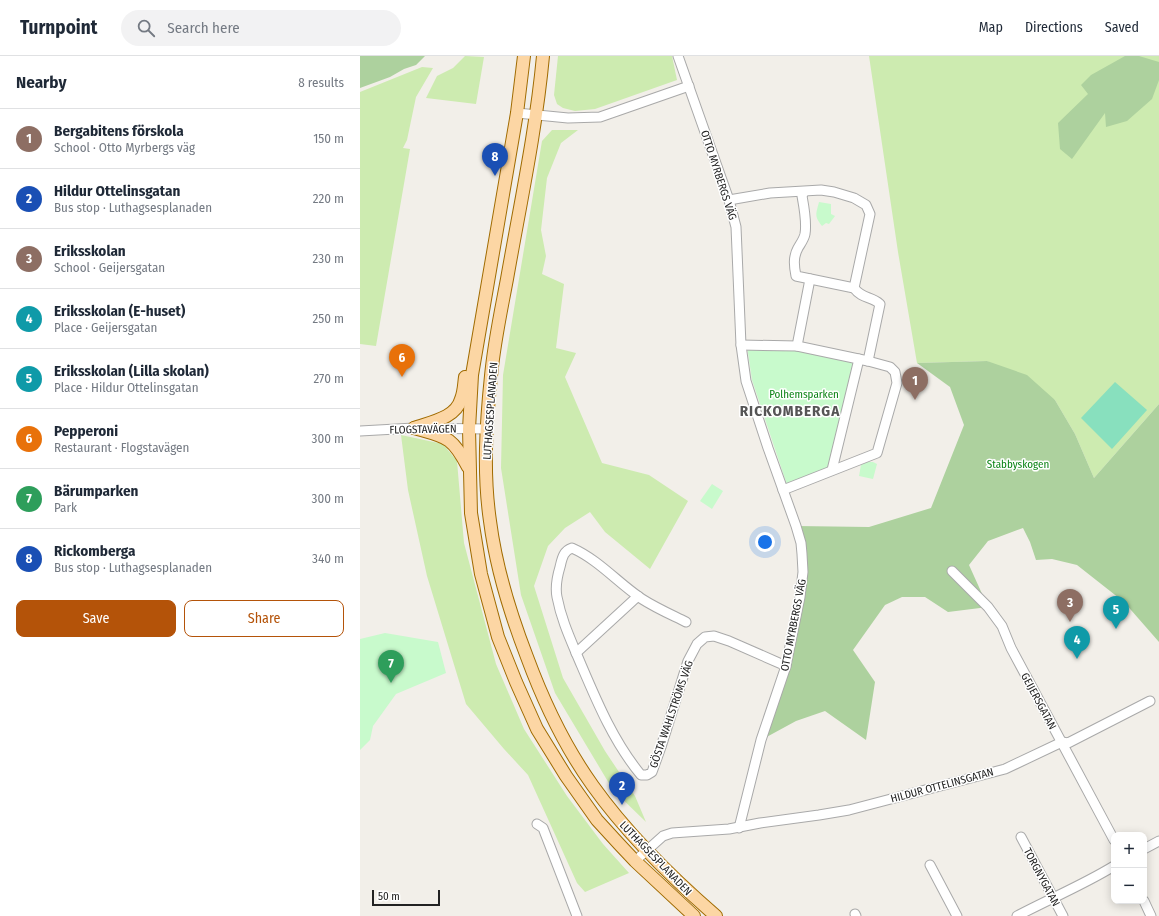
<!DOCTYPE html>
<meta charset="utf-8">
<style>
:root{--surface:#fff;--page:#f2f2f3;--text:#1f2937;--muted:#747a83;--line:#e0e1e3;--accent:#b45309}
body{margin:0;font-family:"Fira Sans Condensed",sans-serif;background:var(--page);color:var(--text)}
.controls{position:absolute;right:12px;bottom:12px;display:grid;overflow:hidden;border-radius:8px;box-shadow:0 2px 10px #0003}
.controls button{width:36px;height:36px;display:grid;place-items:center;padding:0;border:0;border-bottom:1px solid var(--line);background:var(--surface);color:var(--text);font:20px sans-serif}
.scale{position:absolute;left:12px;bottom:10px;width:68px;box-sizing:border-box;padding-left:4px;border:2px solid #222;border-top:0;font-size:11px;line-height:14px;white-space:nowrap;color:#222;-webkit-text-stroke:3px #fff;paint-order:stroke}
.you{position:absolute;left:405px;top:486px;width:14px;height:14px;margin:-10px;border:3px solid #fff;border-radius:50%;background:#1a73e8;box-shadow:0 0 0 6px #1a73e833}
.badge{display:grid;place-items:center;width:26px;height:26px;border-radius:50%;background:var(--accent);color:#fff;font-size:13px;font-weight:700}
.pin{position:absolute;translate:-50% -33px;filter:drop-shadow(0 1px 2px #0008)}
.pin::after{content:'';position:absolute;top:21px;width:14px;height:12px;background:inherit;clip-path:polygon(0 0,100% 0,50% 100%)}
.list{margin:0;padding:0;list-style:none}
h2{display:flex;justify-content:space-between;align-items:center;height:52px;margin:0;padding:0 16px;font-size:17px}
h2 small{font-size:13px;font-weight:400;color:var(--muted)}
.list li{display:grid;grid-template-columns:26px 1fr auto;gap:12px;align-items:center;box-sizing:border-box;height:60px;padding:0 16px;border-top:1px solid var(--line)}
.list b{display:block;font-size:15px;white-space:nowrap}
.list p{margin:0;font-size:13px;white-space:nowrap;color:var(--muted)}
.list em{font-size:13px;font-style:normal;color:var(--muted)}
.actions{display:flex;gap:8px;padding:12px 16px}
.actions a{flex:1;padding:9px 0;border:1px solid var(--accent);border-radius:8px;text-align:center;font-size:14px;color:var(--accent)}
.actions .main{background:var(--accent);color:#fff}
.icon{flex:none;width:22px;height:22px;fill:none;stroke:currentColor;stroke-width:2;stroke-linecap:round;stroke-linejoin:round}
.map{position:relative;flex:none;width:799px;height:860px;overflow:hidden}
header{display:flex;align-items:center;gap:24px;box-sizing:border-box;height:56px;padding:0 20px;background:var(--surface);border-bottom:1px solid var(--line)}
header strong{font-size:19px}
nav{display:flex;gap:22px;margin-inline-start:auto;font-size:14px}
.search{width:280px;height:36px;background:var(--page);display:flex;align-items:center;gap:10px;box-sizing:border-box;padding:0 14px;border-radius:22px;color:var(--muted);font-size:15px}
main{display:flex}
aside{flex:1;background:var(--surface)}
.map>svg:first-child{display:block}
.grass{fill:#cdebb0}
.forest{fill:#add19e}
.park{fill:#c8facc}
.pitch{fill:#88e0be}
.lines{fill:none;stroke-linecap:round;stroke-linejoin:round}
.minor-casing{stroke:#a9a9a9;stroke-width:11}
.major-casing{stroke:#a06b00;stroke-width:14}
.minor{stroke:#fff;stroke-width:9}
.major{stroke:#fcd6a4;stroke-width:12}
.labels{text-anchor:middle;stroke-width:3;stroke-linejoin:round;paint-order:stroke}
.street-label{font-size:11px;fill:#222;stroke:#fff}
.park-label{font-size:11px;fill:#0c8416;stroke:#fff}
.district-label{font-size:15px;font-weight:bold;letter-spacing:1px;fill:#555;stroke:#fff}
</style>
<header>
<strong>Turnpoint</strong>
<div class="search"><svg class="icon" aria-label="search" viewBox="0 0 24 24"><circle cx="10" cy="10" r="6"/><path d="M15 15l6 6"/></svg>Search here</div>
<nav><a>Map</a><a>Directions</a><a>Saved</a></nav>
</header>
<main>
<aside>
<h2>Nearby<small>8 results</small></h2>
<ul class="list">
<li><span class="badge" style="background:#8d6e63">1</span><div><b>Bergabitens förskola</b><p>School · Otto Myrbergs väg</p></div><em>150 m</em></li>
<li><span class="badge" style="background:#1a4fb4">2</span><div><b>Hildur Ottelinsgatan</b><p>Bus stop · Luthagsesplanaden</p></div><em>220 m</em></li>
<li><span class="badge" style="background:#8d6e63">3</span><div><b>Eriksskolan</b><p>School · Geijersgatan</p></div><em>230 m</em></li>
<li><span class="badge" style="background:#0f9aa8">4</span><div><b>Eriksskolan (E-huset)</b><p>Place · Geijersgatan</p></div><em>250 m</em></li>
<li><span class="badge" style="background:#0f9aa8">5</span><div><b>Eriksskolan (Lilla skolan)</b><p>Place · Hildur Ottelinsgatan</p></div><em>270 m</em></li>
<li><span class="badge" style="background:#e8710a">6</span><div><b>Pepperoni</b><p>Restaurant · Flogstavägen</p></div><em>300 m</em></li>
<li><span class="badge" style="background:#2e9e5b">7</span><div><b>Bärumparken</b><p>Park</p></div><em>300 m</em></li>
<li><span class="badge" style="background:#1a4fb4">8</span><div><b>Rickomberga</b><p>Bus stop · Luthagsesplanaden</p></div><em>340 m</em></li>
</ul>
<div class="actions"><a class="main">Save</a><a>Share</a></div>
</aside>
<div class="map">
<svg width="799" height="860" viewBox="0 0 799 860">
<rect width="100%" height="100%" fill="#f2efe9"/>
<g class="grass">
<polygon points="105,0 124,1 116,48 66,42 77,20 93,12"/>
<polygon points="198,0 312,0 317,24 235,53 215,55 203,52 197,48 194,39"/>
<polygon points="509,0 799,0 799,348 734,422 715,378 695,344 627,305 557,307 538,196"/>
<polygon points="62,11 73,12 56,41 47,84 43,92 50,93 16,290 0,288 0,36"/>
<polygon points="192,74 218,74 201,87 187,122 181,174 186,200 182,218 204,228 196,292 216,297 205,321 242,407 289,419 328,445 290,513 245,476 230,456 205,472 188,490 174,530 203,622 245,695 275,740 286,766 253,734 195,637 161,539 141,412 143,319 182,85"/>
<polygon points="41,379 83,388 97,405 104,487 136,608 164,673 207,740 243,788 269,817 225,836 217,827 168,719 144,693 106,648 67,520 48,434"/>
</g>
<g class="forest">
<polygon points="0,0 65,0 56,9 44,13 30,21 0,32"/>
<polygon points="765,0 779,0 799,6 799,24 792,43 767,65 746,71 745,57 712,103 700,93 698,67 728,38 721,29 731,19"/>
<polygon points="627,305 667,319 695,344 715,378 734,422 799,348 799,586 764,546 717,509 692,503 676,504 670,486 663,472 628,485 609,509 628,551 588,556 565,541 542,541 525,549 493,594 515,626 506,684 465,655 436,665 401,684 426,610 443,516 436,470 509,471 571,452 604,369 590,331 557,307"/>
</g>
<g class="park">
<path d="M459,146L471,148V158L475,160L469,168L466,167L462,170C454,160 456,158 459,146Z"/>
<polygon points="387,290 437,290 499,303 472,414 428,432 392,324"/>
<polygon points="507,406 513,406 517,408 513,423 499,420 501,409"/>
<polygon points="352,428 363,435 352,453 340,445"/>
<polygon points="25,577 78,586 86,617 36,638 13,670 10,684 0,694 0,583"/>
</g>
<polygon class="pitch" points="755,326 787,354 752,393 721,362"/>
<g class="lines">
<defs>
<g id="minor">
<polyline points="318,0 369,144 376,171 381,289 386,325 408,392 436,470 441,487 442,498 443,516 440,541 426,610 401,684 379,772"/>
<polyline points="157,57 208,62 240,61 329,30"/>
<path d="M444,136L442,140C444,151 447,166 445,178C444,183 441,187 438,192C433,201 434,210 436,220L494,232"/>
<path d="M369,144L410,137L461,134L474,136L494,142L506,149L510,158L494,232C502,243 511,240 520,248L508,305"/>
<polyline points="381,289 437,290 508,305 530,311 535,316 537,327 517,397 423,434"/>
<polyline points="437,290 450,223"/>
<polyline points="0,375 54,372 127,373"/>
<polyline points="472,414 499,303"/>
<polyline points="592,515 628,551 642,570 651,592 754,784"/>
<path d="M326,566C312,559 296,552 282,543C258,527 239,504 212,492C203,495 202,503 200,511C197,521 195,531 197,541C201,562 209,580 217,599C235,641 252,684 281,719H287L292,716L301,691L328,605L337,588L345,581L354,580L369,585L426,610"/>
<polyline points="216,597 278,540"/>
<polyline points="177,768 183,772 217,860"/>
<polyline points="661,781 703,860"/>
<polyline points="784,793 799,785"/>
<polyline points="275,805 303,780 312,777 369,773 400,767 459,759 489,754 645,713 702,686 708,687 790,645"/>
<polyline points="570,809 597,860"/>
<polyline points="784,845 791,860"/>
<polyline points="495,858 496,860"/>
<path d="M657,860C689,843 723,829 754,810"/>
</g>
<g id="major">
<polyline points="164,0 157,57 112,319 109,373 111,457 121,518 138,581 156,626 177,673 206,720 237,764 259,788 275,805 334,860"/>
<path d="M183,0C176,75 160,149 147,223C141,255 134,287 131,320C126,368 123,417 130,465C136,512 150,557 167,601C184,647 205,691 233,730C268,779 311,821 356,860"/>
<path d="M54,372C71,366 96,362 101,343C104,336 104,328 105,321"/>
<path d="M54,372C86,381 92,380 108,411"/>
</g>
</defs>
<use href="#minor" class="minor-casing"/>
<use href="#major" class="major-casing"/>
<use href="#minor" class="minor"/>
<use href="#major" class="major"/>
</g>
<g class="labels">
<g class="street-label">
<text transform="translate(359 119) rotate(72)" y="4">OTTO MYRBERGS VÄG</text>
<text transform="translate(130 355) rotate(-86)" y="4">LUTHAGSESPLANADEN</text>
<text transform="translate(63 373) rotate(-1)" y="4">FLOGSTAVÄGEN</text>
<text transform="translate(433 569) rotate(-79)" y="4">OTTO MYRBERGS VÄG</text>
<text transform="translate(679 645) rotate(62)" y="4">GEIJERSGATAN</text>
<text transform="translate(311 658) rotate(-71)" y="4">GÖSTA WAHLSTRÖMS VÄG</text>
<text transform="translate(582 729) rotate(-15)" y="4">HILDUR OTTELINSGATAN</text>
<text transform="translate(296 802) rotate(46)" y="4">LUTHAGSESPLANADEN</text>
<text transform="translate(682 821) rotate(62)" y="4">TORGNYGATAN</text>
</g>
<g class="park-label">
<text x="444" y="342">Polhemsparken</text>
<text x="658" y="412">Stabbyskogen</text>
</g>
<g class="district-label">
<text x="430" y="360">RICKOMBERGA</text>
</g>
</g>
</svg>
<div class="controls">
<button>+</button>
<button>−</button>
</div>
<div class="scale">50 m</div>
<div class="you"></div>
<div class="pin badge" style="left:555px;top:344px;background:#8d6e63">1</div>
<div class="pin badge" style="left:262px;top:749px;background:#1a4fb4">2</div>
<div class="pin badge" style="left:710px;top:566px;background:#8d6e63">3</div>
<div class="pin badge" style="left:717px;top:603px;background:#0f9aa8">4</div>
<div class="pin badge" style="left:756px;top:573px;background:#0f9aa8">5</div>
<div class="pin badge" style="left:42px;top:321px;background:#e8710a">6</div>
<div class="pin badge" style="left:31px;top:627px;background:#2e9e5b">7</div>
<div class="pin badge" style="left:135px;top:120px;background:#1a4fb4">8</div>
</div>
</main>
